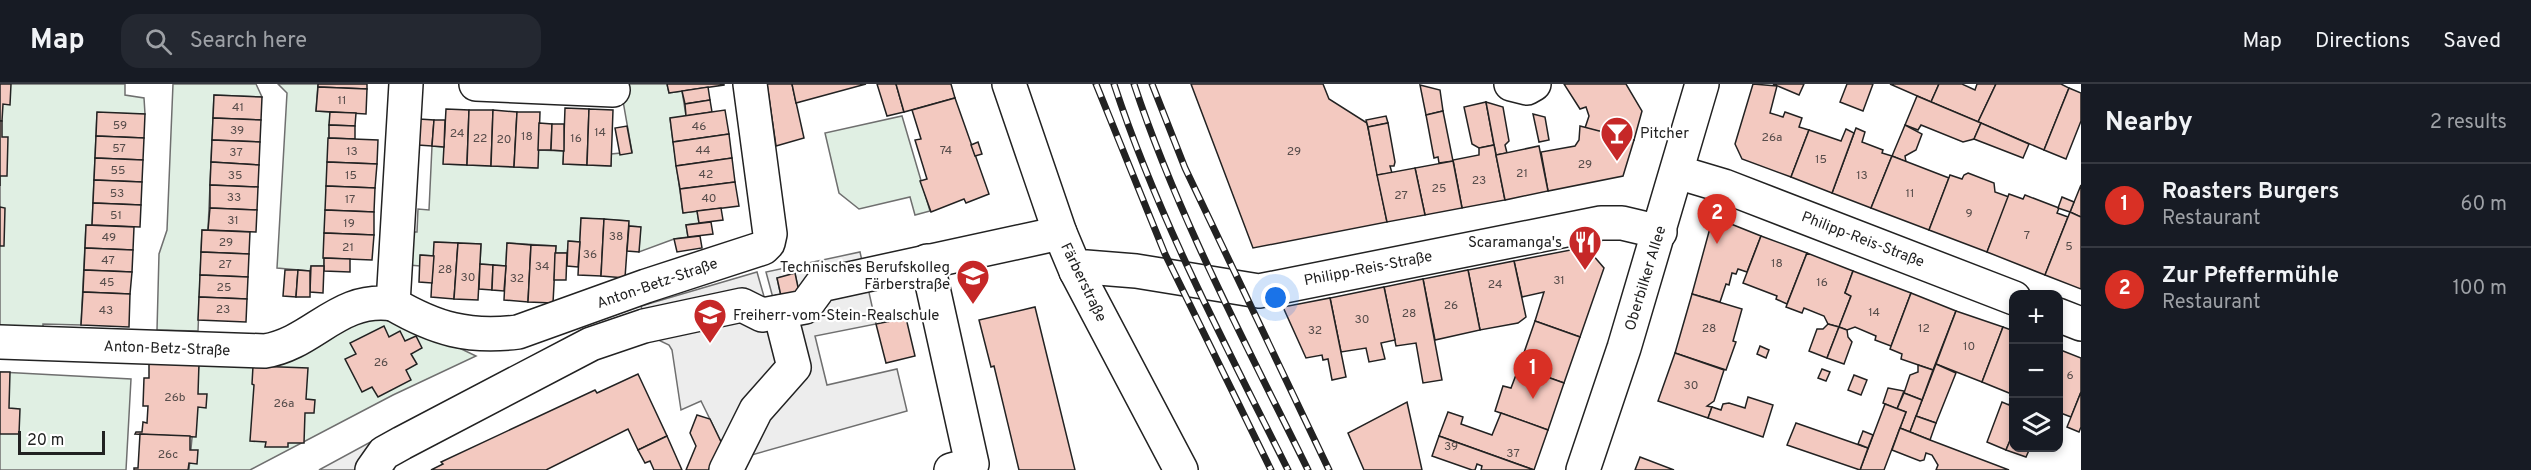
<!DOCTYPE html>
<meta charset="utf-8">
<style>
:root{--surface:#171b24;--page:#242831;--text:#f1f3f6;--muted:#9ea1a6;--line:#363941;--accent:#d93025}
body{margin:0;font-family:Overpass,sans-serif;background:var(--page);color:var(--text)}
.controls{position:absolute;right:18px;bottom:18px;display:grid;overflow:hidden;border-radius:12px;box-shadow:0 3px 9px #0003}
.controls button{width:54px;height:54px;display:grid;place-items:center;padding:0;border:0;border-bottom:2px solid var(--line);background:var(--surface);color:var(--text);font:30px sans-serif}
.scale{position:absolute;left:18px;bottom:15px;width:87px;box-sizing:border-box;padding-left:6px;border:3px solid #222;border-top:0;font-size:16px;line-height:21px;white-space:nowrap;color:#222;-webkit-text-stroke:4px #fff;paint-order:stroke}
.you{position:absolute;left:1276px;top:214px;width:21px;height:21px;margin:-15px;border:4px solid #fff;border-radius:50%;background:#1a73e8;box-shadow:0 0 0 9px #1a73e833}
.badge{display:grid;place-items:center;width:39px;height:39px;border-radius:50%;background:var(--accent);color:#fff;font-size:20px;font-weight:700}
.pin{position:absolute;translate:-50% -50px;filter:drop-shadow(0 2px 3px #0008)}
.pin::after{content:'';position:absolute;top:32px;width:21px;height:18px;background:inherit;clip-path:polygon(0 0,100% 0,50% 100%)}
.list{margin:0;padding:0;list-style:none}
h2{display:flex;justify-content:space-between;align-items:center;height:78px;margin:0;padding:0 24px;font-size:26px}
h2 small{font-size:20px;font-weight:400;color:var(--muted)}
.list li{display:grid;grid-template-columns:39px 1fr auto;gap:18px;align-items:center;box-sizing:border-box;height:84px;padding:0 24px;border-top:2px solid var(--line)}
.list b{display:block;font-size:22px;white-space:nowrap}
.list p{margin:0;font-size:20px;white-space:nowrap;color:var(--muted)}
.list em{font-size:20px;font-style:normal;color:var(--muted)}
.icon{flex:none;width:33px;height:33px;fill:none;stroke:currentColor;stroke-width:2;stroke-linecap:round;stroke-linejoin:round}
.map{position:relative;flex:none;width:2081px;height:386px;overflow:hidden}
header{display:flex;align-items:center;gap:36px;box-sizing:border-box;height:84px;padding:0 30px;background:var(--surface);border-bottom:2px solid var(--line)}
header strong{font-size:28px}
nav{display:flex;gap:33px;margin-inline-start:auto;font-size:21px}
.search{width:420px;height:54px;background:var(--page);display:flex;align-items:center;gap:15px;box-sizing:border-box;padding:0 21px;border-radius:18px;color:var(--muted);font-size:22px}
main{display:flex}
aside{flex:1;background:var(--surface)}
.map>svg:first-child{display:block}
.green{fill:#e0efe3;stroke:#6f6f6f;stroke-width:1.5}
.parking{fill:#ededed;stroke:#6f6f6f;stroke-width:1.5;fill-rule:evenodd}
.building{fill:#f3c9c0;stroke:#222;stroke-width:1.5}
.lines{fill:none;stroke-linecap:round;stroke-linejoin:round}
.minor-casing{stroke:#222;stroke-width:36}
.major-casing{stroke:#222;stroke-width:36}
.minor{stroke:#fff;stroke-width:33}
.major{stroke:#fff;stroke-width:33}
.rail-casing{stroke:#222;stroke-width:7}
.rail{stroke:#fff;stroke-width:4.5;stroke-dasharray:14;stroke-linecap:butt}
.labels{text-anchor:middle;stroke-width:4.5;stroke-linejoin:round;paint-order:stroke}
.number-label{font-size:12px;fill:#564c4a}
.poi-label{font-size:15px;fill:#222;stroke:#fff;text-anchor:start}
.street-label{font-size:15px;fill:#222;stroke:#fff}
</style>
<header>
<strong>Map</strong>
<div class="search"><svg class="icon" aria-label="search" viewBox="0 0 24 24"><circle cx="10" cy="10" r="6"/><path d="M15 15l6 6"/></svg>Search here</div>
<nav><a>Map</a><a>Directions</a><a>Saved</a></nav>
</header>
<main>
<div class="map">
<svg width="2081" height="386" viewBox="0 0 2081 386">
<rect width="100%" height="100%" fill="#fff"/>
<g class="green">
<polygon points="0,0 125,0 125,11 144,14 145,30 97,29 92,141 86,141 81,241 43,240 43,251 0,248"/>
<polygon points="173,0 256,0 262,13 214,11 208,146 202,146 198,247 157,246 159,170 167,146"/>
<polygon points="278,0 318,0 316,27 330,28 324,182 311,182 310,187 277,184 287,9"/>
<polygon points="620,0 667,0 669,9 682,7 686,32 670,35 683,129 697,127 699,139 686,141 688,153 674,155 639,168 640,143 629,142 628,137 581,134 580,158 569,157 567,169 555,169 556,162 507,159 506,182 480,180 481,160 435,158 434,172 421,171 420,182 409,181 410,148 417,148 418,125 429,126 432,62 444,63 444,80 537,84 538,66 564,67 563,80 611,82 611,70 632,68"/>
<polygon points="902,32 930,127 915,131 910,113 859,125 839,109 825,49"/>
<polygon points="369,233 401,236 476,272 393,311 250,386 189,386 199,279"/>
<polygon points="0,288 131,295 126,386 0,386"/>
</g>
<g class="parking">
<path d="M860,168L876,240L815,252L827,301L897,285L907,327L723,379V362L701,317L681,326L672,266L669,261L648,251L641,222L757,188L765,216L773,214L766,188ZM795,190L799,208L781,212L777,194Z"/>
<polygon points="376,355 394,386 319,386"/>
</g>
<g class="building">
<polygon points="0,0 11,0 10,21 3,20 2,37 0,37"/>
<polygon points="318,0 367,0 367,5 318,3"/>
<polygon points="667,0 724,0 724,1 669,9"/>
<polygon points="767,0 792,0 804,54 776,62"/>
<polygon points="792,0 866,0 796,19"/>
<polygon points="877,0 896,0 904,28 887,32"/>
<polygon points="896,0 951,0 955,14 904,28"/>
<polygon points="1191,0 1323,0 1329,15 1367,39 1387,138 1253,164"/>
<polygon points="1564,0 1626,0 1642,27 1634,56 1585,44 1589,32 1586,23 1580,25"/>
<polygon points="1753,0 1777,2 1770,29 1783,33 1785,28 1802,34 1799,43 1809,46 1791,93 1742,75 1735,60"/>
<polygon points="1773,0 1804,0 1799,11"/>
<polygon points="1847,0 1873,0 1863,27 1840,18"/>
<polygon points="1890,0 1939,0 1931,18"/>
<polygon points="1939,0 1962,0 1975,6 1977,0 1996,0 1978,38 1931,18"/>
<polygon points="1996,0 2061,0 2069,4 2044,66 1978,38"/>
<polygon points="1420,1 1440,6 1443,27 1426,31"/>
<polygon points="318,3 367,5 366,30 316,27"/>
<polygon points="708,3 710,16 685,20 682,7"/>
<polygon points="2069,4 2081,9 2081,37 2066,75 2044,66"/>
<polygon points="214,11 262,13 261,36 213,34"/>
<polygon points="1917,12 1981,39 1974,55 1963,58 1921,41 1918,46 1905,41"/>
<polygon points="955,14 989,110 966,119 964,115 931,128 920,97 927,95 915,56 921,55 912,26"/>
<polygon points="710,16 712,28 686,32 685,20"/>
<polygon points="1486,18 1494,61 1479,64 1472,60 1464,23"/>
<polygon points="1486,18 1503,23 1509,57 1505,61 1507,69 1496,71"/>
<polygon points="565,24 589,25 587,81 563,80"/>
<polygon points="446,25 469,26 467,81 443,80"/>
<polygon points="589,25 613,26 611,82 587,81"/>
<polygon points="469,26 493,26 491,82 467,81"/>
<polygon points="493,26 517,28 514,83 491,82"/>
<polygon points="725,26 729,50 673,58 670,34"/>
<polygon points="1443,27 1453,77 1439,79 1438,73 1434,74 1426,31"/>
<polygon points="97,28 145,30 144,54 96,52"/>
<polygon points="330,28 356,29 355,42 329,41"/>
<polygon points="517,28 540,28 538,84 514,83"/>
<polygon points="1533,30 1545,33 1549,56 1539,58"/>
<polygon points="1386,32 1388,39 1368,43 1366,36"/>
<polygon points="213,34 261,36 260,58 212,56"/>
<polygon points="419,35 434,36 432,62 418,61"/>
<polygon points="434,36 445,36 444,63 432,62"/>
<polygon points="0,37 2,37 2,53 8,53 7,92 0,92 0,102"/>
<polygon points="539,39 552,40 551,66 538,66"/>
<polygon points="1388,39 1395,78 1394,82 1390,82 1392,89 1377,91 1368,43"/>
<polygon points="1981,39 2029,60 2023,74 1974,55"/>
<polygon points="552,40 564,40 564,67 551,66"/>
<polygon points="329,41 355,42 355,55 329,54"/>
<polygon points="1905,41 1922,50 1916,66 1905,72 1906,78 1892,72"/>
<polygon points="627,42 632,69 620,71 615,44"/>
<polygon points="1580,42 1634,56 1623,92 1548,107 1541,68 1575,62 1579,56"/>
<polygon points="1856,44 1865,48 1862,58 1883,66 1882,69 1892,72 1871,124 1832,109"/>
<polygon points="1846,45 1854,49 1832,109 1791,93 1809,46 1841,57"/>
<polygon points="729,50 732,74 676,82 673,58"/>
<polygon points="96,52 144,54 143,76 95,74"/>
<polygon points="328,54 378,56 377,80 327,78"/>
<polygon points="212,56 260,58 259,81 211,78"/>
<polygon points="978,58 982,70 975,72 971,61"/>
<polygon points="1494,61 1505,116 1462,124 1453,76 1479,71 1479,64"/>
<polygon points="1539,62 1548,107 1505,116 1496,71"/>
<polygon points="1892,72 1949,94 1929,146 1871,124"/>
<polygon points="95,74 143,76 142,98 94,96"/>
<polygon points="732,74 735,98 680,105 676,82"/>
<polygon points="1453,77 1462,124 1425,131 1415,84"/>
<polygon points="211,78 259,81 258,103 210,101"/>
<polygon points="327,78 377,80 375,104 326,102"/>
<polygon points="1415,84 1425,131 1387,138 1377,91"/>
<polygon points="1968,89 1994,99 1995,108 2009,113 1987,168 1929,146 1950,91 1962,95 1964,91"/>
<polygon points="94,96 142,98 141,121 93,119"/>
<polygon points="735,98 739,122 683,129 680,105"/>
<polygon points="210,101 258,103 257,126 210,124"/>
<polygon points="2081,101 2081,133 2070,128"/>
<polygon points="326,102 375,104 374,128 325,126"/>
<polygon points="2009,110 2023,115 2025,111 2059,124 2057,129 2068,133 2045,191 1987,168"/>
<polygon points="2062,113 2074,118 2070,128 2058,124"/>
<polygon points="93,119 141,121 140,143 92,141"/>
<polygon points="0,123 5,124 4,162 0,162"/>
<polygon points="210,124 257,126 256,148 208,146"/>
<polygon points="721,124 723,136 699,139 697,127"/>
<polygon points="325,126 374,128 374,151 324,149"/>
<polygon points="2070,128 2081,133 2081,205 2045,191"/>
<polygon points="581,134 604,135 601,192 578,191"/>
<polygon points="604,135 629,137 625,194 601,192"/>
<polygon points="711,138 713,150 688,153 686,141"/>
<polygon points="1726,138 1761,152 1747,188 1738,185 1736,190 1732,189 1729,201 1726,200 1720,218 1692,210 1710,144"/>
<polygon points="86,141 134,143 133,166 85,164"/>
<polygon points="629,142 641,143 639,168 627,167"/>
<polygon points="202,146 250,148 249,170 201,168"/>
<polygon points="324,149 374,151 372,176 323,174"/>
<polygon points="700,152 702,164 677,168 674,155"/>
<polygon points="1761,152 1807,169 1787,220 1776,215 1777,212 1743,199"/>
<polygon points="568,157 580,158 578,183 567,182"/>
<polygon points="434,158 458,159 454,215 431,213"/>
<polygon points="458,159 481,160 478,216 454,215"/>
<polygon points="507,159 531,161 528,218 504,216"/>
<polygon points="531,161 556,162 553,219 528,218"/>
<polygon points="1586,163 1604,184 1580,253 1535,237 1544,208 1522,213 1514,177"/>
<polygon points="85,164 133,166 132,188 84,186"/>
<polygon points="201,168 249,170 248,193 200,191"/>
<polygon points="555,169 567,169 566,196 554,196"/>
<polygon points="1807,169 1853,187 1845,209 1851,212 1839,243 1828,240 1824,232 1804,224 1802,229 1786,223"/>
<polygon points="420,171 434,172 432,199 419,198"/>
<polygon points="324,174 350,175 350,188 324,187"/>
<polygon points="1514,177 1526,233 1518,239 1480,246 1468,186"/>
<polygon points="480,180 493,181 492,206 479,205"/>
<polygon points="493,181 506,182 504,207 492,206"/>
<polygon points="311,182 324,182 323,209 310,208"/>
<polygon points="84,186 132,188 130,210 83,208"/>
<polygon points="285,186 298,186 296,213 283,212"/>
<polygon points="298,186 310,187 310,213 296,213"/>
<polygon points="1468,186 1480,246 1435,256 1423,195"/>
<polygon points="1853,187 1911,209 1891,262 1875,256 1876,252 1855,243 1847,246 1839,243 1851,212 1845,209"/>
<polygon points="795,189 799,208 781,212 777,194"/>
<polygon points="200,191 248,193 247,215 199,213"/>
<polygon points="1423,195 1442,296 1423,299 1416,259 1396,262 1384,203"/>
<polygon points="1384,203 1395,256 1381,259 1385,275 1369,278 1366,264 1341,268 1330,214"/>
<polygon points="83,208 130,210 129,243 81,241"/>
<polygon points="1911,209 1956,227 1933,286 1901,275 1902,270 1890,265"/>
<polygon points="1692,210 1742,225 1733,257 1736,258 1726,286 1675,269"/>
<polygon points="199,213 247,215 246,238 198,236"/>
<polygon points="1330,214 1346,293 1332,296 1328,275 1323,276 1322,271 1306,274 1283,223"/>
<polygon points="1035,223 1075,386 1019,386 994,282 991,283 979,236"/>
<polygon points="1956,227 2003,243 1982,298 1936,280"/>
<polygon points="906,234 915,272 886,279 876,240"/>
<polygon points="1535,237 1580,253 1564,299 1519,283"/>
<polygon points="1828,240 1839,243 1827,274 1809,267 1817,245 1823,245"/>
<polygon points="384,242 389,253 400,247 405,257 416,252 422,264 411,270 417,280 406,286 411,296 378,313 372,303 362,308 345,275 356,270 350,259"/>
<polygon points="1839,243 1847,246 1848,253 1852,258 1844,280 1827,274"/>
<polygon points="2003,243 2014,247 2014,313 2009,309 1982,298"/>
<polygon points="1760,262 1769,266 1766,274 1757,270"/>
<polygon points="2058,265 2081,274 2081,308 2071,333 2058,328"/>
<polygon points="1675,269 1724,286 1714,317 1707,322 1712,323 1708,334 1658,317"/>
<polygon points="149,273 199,279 198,310 207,310 206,324 198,323 196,353 135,350 136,348 142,348 143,338 147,339 148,322 143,322 144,294 149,294"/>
<polygon points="1936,280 1956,289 1936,339 1916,332"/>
<polygon points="1918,281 1933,286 1922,316 1904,309 1910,291 1918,288"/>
<polygon points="253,282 308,284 306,315 315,316 314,329 305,329 304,359 288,359 288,363 265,363 266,358 250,357 254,301 252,300"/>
<polygon points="1519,283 1564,299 1548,346 1495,327 1503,302 1511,304"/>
<polygon points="1822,285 1830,288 1826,297 1818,294"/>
<polygon points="0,288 10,288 9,324 20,325 19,350 0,350"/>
<polygon points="638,290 667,352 638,366 628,345 546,386 431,386 443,380 441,378 595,306 597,309"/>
<polygon points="1854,291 1867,296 1861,311 1848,306"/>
<polygon points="1888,304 1904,307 1897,325 1883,319"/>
<polygon points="2081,308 2081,343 2079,348 2067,343"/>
<polygon points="1904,309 1922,316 1910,348 1900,344 1906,328 1897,325"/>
<polygon points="1748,313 1773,321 1763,353 1708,334 1712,323 1721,326 1723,320 1729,319 1745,324"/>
<polygon points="2012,313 2014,347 2006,366 1987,358 2002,318 2009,321"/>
<polygon points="1407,318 1422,386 1364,386 1348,349"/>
<polygon points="1885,320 1906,328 1884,386 1860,386"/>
<polygon points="1448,328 1463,333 1461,340 1492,351 1501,329 1548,346 1534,386 1439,352"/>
<polygon points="697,331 710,335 723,362 714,386 686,386 696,362 690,349"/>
<polygon points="1916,332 1936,339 1930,356 1910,348"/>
<polygon points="1796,339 1868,364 1860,386 1787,361"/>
<polygon points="1900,344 1930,356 2009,386 1936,386 1938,381 1932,371 1926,369 1924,376 1920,377 1892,366"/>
<polygon points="1863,347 1873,351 1868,364 1858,360"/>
<polygon points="2014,347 2014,364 2030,364 2026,373 2006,366"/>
<polygon points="140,350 190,352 190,366 198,366 197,380 189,379 188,386 134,386 134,384 138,384"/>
<polygon points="667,352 682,386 654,386 650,377 645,379 638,366"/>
<polygon points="1439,352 1534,386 1481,386 1482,382 1477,380 1475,386 1472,386 1432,372"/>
<polygon points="1640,373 1674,386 1635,386"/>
</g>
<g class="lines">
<defs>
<g id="minor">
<polyline points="476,0 613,6"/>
<polyline points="1009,0 1060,149 1076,187 1181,386"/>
<polyline points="1511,0 1527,4 1534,0"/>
<polyline points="1677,88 1724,102 2014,214"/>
<polyline points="927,177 972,380 951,386"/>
<polyline points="1076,187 1086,183 1136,187 1259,207 1601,139 1622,139 1660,148"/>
<path d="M393,220C436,245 468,254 518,248L646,202L763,164L768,159L770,150L750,0"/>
<polyline points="2058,231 2081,240"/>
<path d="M0,258L265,267C314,259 338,212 393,220L406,0"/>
<polyline points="372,386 384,369 402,359 591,260 644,242 742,221 762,231 805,223 821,201 1060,149"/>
<polyline points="726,386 756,326 794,283 780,228"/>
</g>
<polyline id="major" points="1583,386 1624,264 1702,0"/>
</defs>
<use href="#minor" class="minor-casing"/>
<use href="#major" class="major-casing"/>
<use href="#minor" class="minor"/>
<use href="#major" class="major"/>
<defs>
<g id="rail">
<polyline points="1096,0 1165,170 1271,386"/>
<path d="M1114,0C1158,134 1225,260 1288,386"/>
<path d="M1134,0C1178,133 1246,260 1308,386"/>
<polyline points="1152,0 1185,84 1329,386"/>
</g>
</defs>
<use href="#rail" class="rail-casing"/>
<use href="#rail" class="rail"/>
</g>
<defs>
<symbol id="bar-pin" viewBox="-11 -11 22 30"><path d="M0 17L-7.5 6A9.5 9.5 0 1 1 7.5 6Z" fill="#c62828" stroke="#fff"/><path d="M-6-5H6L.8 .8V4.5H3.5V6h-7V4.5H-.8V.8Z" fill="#fff"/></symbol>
<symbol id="restaurant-pin" viewBox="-11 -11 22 30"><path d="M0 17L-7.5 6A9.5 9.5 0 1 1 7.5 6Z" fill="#c62828" stroke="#fff"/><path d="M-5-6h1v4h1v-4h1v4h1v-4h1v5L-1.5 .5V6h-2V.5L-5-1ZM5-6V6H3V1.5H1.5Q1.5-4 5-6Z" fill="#fff"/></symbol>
<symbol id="school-pin" viewBox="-11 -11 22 30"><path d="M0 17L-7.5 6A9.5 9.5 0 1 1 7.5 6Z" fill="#c62828" stroke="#fff"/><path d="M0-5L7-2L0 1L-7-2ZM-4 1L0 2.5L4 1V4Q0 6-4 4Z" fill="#fff"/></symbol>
</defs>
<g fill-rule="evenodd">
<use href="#bar-pin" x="1598" y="30" width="38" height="52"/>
<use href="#restaurant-pin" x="1566" y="139" width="38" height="52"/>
<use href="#school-pin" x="954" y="173" width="38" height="52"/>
<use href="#school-pin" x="691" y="212" width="38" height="52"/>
</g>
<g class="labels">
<g class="number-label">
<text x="342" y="20">11</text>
<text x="238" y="27">41</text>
<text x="120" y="45">59</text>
<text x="699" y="46">46</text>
<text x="237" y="50">39</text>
<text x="600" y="52">14</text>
<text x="457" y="53">24</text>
<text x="527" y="56">18</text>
<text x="1772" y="57">26a</text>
<text x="480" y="58">22</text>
<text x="576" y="58">16</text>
<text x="504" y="59">20</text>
<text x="119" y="68">57</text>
<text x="703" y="70">44</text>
<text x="946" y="70">74</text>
<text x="352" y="71">13</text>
<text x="1294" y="71">29</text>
<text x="236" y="72">37</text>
<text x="1821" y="79">15</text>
<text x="1585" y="84">29</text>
<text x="118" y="90">55</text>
<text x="1522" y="93">21</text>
<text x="706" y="94">42</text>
<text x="235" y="95">35</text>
<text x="351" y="95">15</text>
<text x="1862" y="95">13</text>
<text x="1479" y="100">23</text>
<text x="1439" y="108">25</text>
<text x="117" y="113">53</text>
<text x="1910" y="113">11</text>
<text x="1401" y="115">27</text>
<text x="234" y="117">33</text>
<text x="709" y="118">40</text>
<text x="350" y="119">17</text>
<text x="1969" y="133">9</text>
<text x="116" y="135">51</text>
<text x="233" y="140">31</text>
<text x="349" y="143">19</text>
<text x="2027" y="155">7</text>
<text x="616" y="156">38</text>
<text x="109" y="157">49</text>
<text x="226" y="162">29</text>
<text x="2069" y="166">5</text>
<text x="348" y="167">21</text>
<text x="590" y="174">36</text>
<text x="108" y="180">47</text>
<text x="1777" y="183">18</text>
<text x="225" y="184">27</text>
<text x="542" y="186">34</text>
<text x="445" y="189">28</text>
<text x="468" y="197">30</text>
<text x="517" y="198">32</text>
<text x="1559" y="200">31</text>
<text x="107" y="202">45</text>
<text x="1822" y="202">16</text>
<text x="1495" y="204">24</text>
<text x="224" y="207">25</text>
<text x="1451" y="225">26</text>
<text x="223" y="229">23</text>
<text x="106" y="230">43</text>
<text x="1874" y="232">14</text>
<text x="1409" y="233">28</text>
<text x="1362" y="239">30</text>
<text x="1709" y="248">28</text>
<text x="1924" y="248">12</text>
<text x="1315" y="250">32</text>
<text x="1969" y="266">10</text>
<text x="381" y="282">26</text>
<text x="2070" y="295">6</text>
<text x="1691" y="305">30</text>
<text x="175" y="317">26b</text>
<text x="284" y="323">26a</text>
<text x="1451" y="366">39</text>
<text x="1513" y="373">37</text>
<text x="168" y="374">26c</text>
</g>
<g class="poi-label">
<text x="1640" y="54">Pitcher</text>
<text x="1562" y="163" text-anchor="end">Scaramanga's</text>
<text x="950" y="188" text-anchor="end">Technisches Berufskolleg<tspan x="950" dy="17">Färberstraße</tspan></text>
<text x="733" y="236">Freiherr-vom-Stein-Realschule</text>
</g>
<g class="street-label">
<text transform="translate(1863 155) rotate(21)" y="5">Philipp-Reis-Straße</text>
<text transform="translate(1368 184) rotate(-11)" y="5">Philipp-Reis-Straße</text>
<text transform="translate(1645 194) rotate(-73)" y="5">Oberbilker Allee</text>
<text transform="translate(1084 198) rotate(64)" y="5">Färberstraße</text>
<text transform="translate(657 199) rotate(-19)" y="5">Anton-Betz-Straße</text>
<text transform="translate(167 264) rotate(2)" y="5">Anton-Betz-Straße</text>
</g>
</g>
</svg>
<div class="controls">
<button>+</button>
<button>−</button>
<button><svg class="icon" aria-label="layers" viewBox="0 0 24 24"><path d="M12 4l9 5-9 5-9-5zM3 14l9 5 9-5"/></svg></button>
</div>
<div class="scale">20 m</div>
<div class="you"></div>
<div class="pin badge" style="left:1533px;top:315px">1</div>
<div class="pin badge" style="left:1717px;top:160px">2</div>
</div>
<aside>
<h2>Nearby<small>2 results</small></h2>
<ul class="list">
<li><span class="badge">1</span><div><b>Roasters Burgers</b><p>Restaurant</p></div><em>60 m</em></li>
<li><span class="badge">2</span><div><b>Zur Pfeffermühle</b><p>Restaurant</p></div><em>100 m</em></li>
</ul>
</aside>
</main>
